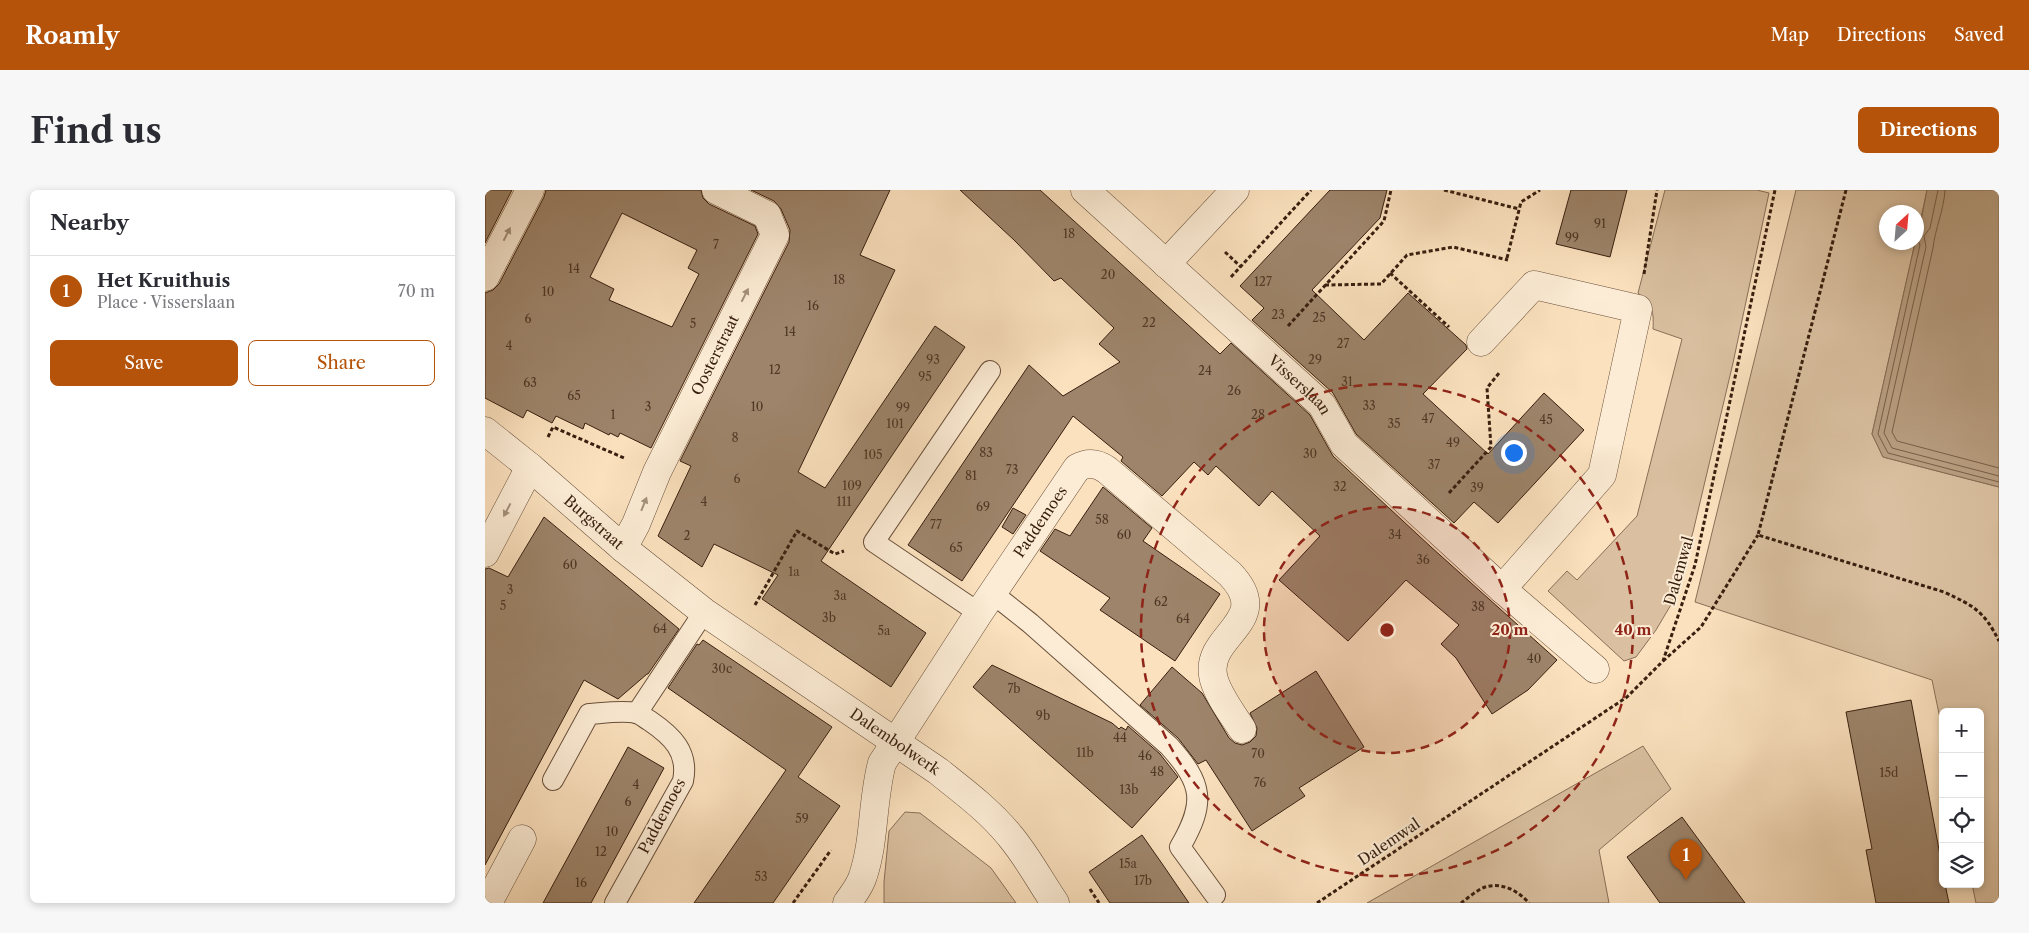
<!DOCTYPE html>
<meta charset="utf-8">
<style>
:root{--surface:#fff;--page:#f7f7f7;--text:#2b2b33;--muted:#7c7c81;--line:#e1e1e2;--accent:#b45309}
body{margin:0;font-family:"Libre Caslon Text",serif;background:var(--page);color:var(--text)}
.controls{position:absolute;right:15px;bottom:15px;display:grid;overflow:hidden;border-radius:8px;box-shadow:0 2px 8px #0003}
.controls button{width:45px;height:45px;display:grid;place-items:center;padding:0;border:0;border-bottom:1px solid var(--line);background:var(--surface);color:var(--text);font:25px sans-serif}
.compass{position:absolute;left:1394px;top:15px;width:45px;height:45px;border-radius:50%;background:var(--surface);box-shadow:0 2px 8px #0003;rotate:26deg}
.you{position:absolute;left:1028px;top:262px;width:18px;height:18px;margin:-12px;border:4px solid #fff;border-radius:50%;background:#1a73e8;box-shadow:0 0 0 8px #1a73e833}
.badge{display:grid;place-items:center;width:32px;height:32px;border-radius:50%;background:var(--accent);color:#fff;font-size:16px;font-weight:700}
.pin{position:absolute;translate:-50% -41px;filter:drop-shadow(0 1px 2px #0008)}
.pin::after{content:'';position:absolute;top:26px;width:18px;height:15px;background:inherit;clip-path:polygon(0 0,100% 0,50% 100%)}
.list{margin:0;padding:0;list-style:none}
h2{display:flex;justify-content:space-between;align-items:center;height:65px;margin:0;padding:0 20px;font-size:21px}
h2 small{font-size:16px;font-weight:400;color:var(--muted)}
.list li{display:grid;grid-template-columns:32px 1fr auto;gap:15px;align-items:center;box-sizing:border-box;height:70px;padding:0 20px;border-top:1px solid var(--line)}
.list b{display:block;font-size:19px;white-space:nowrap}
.list p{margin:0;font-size:16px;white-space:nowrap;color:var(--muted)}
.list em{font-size:16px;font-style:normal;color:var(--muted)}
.actions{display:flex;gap:10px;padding:15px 20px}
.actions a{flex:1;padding:11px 0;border:1px solid var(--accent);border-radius:8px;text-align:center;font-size:18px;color:var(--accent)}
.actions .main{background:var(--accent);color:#fff}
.icon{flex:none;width:28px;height:28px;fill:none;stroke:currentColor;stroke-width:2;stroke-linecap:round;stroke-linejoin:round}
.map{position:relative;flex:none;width:1514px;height:713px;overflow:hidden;border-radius:8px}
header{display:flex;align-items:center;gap:30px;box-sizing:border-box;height:70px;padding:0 25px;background:var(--accent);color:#fff}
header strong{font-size:24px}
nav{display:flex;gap:28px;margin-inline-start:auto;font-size:18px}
.intro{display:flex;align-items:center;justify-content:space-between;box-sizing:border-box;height:120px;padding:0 30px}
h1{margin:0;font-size:35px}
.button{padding:12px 22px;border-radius:8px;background:var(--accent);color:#fff;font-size:18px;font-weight:700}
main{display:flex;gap:30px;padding:0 30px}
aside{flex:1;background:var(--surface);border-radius:8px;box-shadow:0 2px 8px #0003}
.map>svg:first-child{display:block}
.green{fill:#dac0a0;stroke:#897058}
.water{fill:#b99f82;stroke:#856c54}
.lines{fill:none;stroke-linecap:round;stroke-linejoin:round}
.shore{stroke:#785f48;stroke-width:1}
.building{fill:#9d846a;stroke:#381f0f;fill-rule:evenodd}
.lane-casing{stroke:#69503b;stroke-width:22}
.street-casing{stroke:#69503b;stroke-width:29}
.path{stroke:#381f0f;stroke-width:3;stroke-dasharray:4 2.5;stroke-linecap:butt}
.lane{stroke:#fcecd5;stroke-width:20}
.street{stroke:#fcecd5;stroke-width:28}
.oneway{fill:#a4907c}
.ring{fill:none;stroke:#8f2418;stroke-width:2.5;stroke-dasharray:9 6}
.labels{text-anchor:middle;stroke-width:4;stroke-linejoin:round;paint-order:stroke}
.number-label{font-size:12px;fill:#513826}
.street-label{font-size:15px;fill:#381f0f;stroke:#fcecd5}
.centre{fill:#8f2418;stroke:#fcecd5;stroke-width:2.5}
.ring-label{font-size:15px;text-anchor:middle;font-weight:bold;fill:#8f2418;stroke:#fcecd5;stroke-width:4;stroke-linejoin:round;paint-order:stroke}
</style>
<header>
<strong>Roamly</strong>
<nav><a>Map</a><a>Directions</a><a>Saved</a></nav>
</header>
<div class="intro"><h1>Find us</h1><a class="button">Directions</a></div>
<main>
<aside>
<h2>Nearby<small></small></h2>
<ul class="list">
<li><span class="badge">1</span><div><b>Het Kruithuis</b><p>Place · Visserslaan</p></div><em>70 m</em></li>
</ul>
<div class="actions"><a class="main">Save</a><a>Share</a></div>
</aside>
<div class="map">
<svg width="1514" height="713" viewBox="0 0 1514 713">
<rect width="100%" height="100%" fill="#fbe1be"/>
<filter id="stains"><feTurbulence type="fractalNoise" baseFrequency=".004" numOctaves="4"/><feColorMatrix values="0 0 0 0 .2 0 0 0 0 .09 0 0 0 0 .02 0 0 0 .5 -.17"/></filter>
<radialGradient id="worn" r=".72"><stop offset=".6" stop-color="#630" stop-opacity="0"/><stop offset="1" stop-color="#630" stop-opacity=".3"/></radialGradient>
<g class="green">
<path d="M1180,0H1272L1284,3L1248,173L1208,342L1187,413L1171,440L1151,467L1139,471L1063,401L1082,381L1092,390L1152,326L1197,149L1168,139C1169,120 1167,115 1153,103Z"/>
<polygon points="1311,0 1442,0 1432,46 1432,22 1402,22 1402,52 1430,53 1387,244 1398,267 1514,297 1514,713 1491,713 1487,694 1495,694 1495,522 1458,522 1458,543 1447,490 1210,412"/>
<polygon points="1158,556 1186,599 1114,660 1124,713 882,713"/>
<polygon points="420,622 435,623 506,678 531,713 399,713 399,692 404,641"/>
</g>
<polygon class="water" points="1442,0 1514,0 1514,297 1398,267 1387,244 1430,53 1432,52"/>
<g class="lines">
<g class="shore">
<polyline points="1453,0 1445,38 1439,46 1441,57 1399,243 1407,258 1514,286"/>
<path d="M1460,0C1459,20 1450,39 1448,58L1407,242L1412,251L1514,278"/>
<polyline points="1432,48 1435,55 1393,244 1403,263 1514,292"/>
</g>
</g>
<g class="building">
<polygon points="0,0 27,0 0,53"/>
<path d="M61,0H216L218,8L224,14L270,36L273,44L166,258L135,243L133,247L125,243L124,245L100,233L98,239L71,226L67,233L42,220L38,228L0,208V103L8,100L14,94L59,7ZM137,23L212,60L203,78L214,84L187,137L124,110L129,99L105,87Z"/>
<polygon points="266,0 405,0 375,65 410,80 313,282 340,298 450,136 480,157 336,371 441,443 406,497 277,409 293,385 229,354 217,377 173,346 206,276 195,271 304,52 305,40 296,19 289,11"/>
<polygon points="475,0 555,0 735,164 746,153 825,225 848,266 946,357 1072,470 1043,500 1007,524 971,468 956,454 974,435 921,390 863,451 794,390 835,346 787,301 774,316 731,276 723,285 709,272 677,306 636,271 638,267 588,226 477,391 423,355 544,175 578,206 635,172 614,154 629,138 576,88 569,91 529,50"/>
<polygon points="845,0 902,0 895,28 827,100 879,150 923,103 981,155 982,159 938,204 1003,264 1059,203 1099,240 1013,333 989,312 969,333 871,244 848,203 767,130 779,118 755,96"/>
<polygon points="1086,0 1142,0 1125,67 1071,54"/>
<polygon points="618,297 667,338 658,351 735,404 690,471 615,420 625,408 555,361 570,339 585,346"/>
<polygon points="528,318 541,325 528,344 517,337"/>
<polygon points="59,327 194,439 163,484 162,484 133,509 99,490 0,675 0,379 4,378 23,387"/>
<polygon points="218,450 347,537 313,587 355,616 288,713 209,713 301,580 183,498 212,454 214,455"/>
<polygon points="507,475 627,533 634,539 636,537 641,540 643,536 675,564 693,587 647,638 488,497"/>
<polygon points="687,477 717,503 744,548 750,553 757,555 765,552 771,546 772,538 765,523 831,481 879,557 814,598 820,606 767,641 721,570 713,574 693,548 655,515"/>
<polygon points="1426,510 1458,681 1458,694 1460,694 1464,713 1391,713 1381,660 1387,659 1361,522"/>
<polygon points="143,557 179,578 106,713 58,713"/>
<polygon points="1197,627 1260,713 1175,713 1142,667"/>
<polygon points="657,645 678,675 704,713 625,713 604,682"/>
</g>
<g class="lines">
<defs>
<g id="lane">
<path d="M507,403L545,433L684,556C718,594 721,612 695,657L730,705"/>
<polyline points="494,423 389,352 505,181"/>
<polyline points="152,523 219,422"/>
<path d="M68,590L104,524C118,523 139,520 151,523C156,524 161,529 165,531C187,546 204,562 198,591L130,713"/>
</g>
<g id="street">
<path id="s1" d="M600,0L837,215L859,254L1017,399L1110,479"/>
<polyline points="681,74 750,0"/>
<polyline points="0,87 45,0"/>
<polyline points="996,152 1049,95 1153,119 1117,285 1017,399"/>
<path id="s2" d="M0,241L45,277L138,358L219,422L453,581C478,601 504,620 525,646C542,666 555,691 570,713"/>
<path id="s3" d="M138,358L151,334L172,282L290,45L282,25L231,0"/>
<polyline points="0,363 45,277"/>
<polyline points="3,713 37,649"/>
<path id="s4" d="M362,713C368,705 375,696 378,686C390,650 387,610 397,573L494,423L592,278C603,272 612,273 622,280L745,384C790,431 721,444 728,485C730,501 748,525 757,539"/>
</g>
</defs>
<use href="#lane" class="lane-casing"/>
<use href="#street" class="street-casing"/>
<g class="path">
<polyline points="959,0 1034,19"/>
<path d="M1361,0L1273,345L1459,402C1489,416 1499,421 1514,451"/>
<polyline points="740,62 756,77"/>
<polyline points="1022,68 1036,12 1055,0"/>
<polyline points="905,83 964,137"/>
<polyline points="1159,84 1172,0"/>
<polyline points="746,87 826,0"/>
<polyline points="840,95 896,94 922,65 968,57 1023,70"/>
<polyline points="803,136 899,31 906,0"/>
<polyline points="63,247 68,237 139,268"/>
<polyline points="964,303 1006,257 1002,198 1014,183"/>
<polyline points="270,415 312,341 350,364 359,361"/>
<polyline points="1178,471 1216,437 1273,345"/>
<polyline points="605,699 614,713"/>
<polyline points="308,713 346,660"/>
<polyline points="832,713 1142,507 1178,471 1210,375 1290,0"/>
<path d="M976,713C983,708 992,700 1000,697C1018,692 1033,701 1044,713"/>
</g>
<use href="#lane" class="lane"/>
<use href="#street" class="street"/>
</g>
<defs><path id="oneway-solid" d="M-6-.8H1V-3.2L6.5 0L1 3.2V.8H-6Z" transform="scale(1.25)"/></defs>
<g class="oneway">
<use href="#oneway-solid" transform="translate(22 44) rotate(-63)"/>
<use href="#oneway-solid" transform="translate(260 105) rotate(-63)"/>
<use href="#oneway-solid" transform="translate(159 314) rotate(-68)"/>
<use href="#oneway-solid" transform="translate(22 320) rotate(118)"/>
</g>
<circle cx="902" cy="440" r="123" fill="#8f2418" fill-opacity=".12"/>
<g class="ring">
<circle cx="902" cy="440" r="123"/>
<circle cx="902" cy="440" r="246"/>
</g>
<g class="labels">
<g class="number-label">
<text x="1115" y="38">91</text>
<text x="584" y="48">18</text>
<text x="1087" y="52">99</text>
<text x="231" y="59">7</text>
<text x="89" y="83">14</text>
<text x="623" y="89">20</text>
<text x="354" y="94">18</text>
<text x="778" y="96">127</text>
<text x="63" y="106">10</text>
<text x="328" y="120">16</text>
<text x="793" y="129">23</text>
<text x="834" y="132">25</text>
<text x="43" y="133">6</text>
<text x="664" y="137">22</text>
<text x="208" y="138">5</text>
<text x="305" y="146">14</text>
<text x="858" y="158">27</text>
<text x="24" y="160">4</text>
<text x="448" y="174">93</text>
<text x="830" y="174">29</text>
<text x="290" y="184">12</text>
<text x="720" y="185">24</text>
<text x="440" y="191">95</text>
<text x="862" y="196">31</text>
<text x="45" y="197">63</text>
<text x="749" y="205">26</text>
<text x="89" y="210">65</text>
<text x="884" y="220">33</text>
<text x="163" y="221">3</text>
<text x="272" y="221">10</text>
<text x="418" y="222">99</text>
<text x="128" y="229">1</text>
<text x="773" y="229">28</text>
<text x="943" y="233">47</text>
<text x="1061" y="234">45</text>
<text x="410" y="238">101</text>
<text x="909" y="238">35</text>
<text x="250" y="252">8</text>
<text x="968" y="257">49</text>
<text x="501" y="267">83</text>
<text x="825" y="268">30</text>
<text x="388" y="269">105</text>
<text x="949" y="279">37</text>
<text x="527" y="284">73</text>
<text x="486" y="290">81</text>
<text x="252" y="293">6</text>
<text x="367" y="300">109</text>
<text x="855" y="301">32</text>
<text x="992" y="302">39</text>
<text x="219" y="316">4</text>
<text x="359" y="316">111</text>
<text x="498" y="321">69</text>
<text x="617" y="334">58</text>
<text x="451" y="339">77</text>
<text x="639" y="349">60</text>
<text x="910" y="349">34</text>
<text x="202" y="350">2</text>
<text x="471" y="362">65</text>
<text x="938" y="374">36</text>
<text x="85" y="379">60</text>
<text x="309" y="386">1a</text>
<text x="25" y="404">3</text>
<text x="355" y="410">3a</text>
<text x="676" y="416">62</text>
<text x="18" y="420">5</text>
<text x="993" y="421">38</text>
<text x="344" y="432">3b</text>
<text x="698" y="433">64</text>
<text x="175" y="443">64</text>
<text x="399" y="445">5a</text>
<text x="1049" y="473">40</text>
<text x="237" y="483">30c</text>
<text x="529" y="503">7b</text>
<text x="558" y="530">9b</text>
<text x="635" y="552">44</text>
<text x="600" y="567">11b</text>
<text x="773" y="568">70</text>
<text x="660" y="570">46</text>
<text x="672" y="586">48</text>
<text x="1404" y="587">15d</text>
<text x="775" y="597">76</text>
<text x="151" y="599">4</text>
<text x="644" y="604">13b</text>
<text x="143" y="616">6</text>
<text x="317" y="633">59</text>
<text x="127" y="646">10</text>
<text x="116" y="666">12</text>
<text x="643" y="678">15a</text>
<text x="276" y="691">53</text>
<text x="658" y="695">17b</text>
<text x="96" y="697">16</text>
</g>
<g class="street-label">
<text dy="5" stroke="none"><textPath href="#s3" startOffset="214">Oosterstraat</textPath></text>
<text dy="5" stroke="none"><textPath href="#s1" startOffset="290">Visserslaan</textPath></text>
<text dy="5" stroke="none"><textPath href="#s2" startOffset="142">Burgstraat</textPath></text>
<text dy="5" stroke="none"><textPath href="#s4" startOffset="435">Paddemoes</textPath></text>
<text transform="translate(1194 381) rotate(-74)" y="5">Dalemwal</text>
<text dy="5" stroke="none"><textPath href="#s2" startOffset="515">Dalembolwerk</textPath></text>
<text transform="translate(177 626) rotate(-62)" y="5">Paddemoes</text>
<text transform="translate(904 652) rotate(-34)" y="5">Dalemwal</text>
</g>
</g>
<circle cx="902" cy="440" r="8" class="centre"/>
<g class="ring-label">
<text x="1025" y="445">20 m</text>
<text x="1148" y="445">40 m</text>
</g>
<rect width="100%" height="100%" filter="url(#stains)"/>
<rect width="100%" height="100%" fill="url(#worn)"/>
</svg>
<div class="controls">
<button>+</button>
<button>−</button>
<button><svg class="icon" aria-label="locate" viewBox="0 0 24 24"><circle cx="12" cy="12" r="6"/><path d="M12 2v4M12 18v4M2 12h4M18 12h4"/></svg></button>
<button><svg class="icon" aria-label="layers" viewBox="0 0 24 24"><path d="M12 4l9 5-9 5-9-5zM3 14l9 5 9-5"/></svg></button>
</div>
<svg class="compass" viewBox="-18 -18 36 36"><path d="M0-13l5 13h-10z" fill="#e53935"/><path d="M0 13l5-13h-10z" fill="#7c7c81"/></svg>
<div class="you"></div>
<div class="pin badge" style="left:1201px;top:690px">1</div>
</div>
</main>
